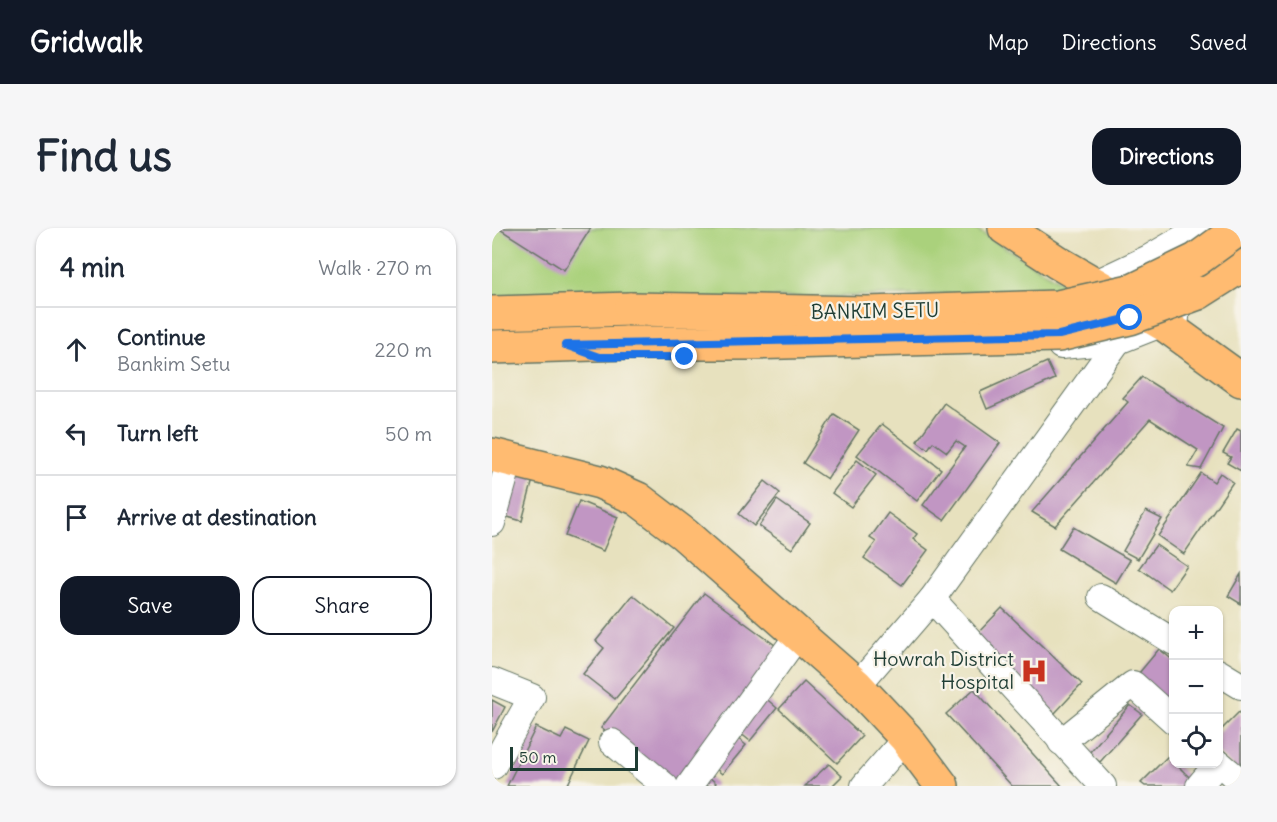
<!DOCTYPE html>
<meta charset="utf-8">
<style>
:root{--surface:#fff;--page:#f6f6f7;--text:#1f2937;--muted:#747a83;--line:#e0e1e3;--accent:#111827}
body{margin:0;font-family:Delius,sans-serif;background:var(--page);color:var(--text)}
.controls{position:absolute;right:18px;bottom:18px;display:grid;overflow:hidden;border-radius:12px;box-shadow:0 2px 4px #0004}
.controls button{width:54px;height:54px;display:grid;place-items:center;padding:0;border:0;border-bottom:2px solid var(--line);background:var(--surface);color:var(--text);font:30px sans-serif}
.scale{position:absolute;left:18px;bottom:15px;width:128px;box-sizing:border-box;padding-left:6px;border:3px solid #1f3d34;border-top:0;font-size:16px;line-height:21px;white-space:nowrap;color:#1f3d34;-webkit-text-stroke:4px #f7f3e8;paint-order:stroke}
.stop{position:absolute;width:18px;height:18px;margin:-14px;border:4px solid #1a73e8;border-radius:50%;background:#fff}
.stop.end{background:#1a73e8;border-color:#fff;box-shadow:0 2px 6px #0008}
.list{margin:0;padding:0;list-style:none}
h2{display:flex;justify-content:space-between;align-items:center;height:78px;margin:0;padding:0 24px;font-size:26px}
h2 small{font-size:20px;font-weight:400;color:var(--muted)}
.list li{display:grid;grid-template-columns:39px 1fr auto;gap:18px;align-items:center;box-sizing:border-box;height:84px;padding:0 24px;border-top:2px solid var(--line)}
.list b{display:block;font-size:22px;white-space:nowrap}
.list p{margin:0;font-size:20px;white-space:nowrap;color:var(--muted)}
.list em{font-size:20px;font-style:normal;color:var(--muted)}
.actions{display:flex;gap:12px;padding:18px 24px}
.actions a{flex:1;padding:14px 0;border:2px solid var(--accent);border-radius:18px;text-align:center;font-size:21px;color:var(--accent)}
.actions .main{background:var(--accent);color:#fff}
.icon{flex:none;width:33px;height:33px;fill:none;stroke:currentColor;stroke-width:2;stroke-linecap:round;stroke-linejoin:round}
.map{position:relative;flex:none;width:749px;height:558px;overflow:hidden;border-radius:18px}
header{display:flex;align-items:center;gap:36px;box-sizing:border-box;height:84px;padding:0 30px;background:var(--accent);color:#fff}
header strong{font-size:28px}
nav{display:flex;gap:33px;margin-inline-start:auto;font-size:21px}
.intro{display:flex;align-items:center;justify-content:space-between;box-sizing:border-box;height:144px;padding:0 36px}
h1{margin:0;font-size:42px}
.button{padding:15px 27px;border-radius:18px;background:var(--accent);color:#fff;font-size:21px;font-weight:700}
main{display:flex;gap:36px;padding:0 36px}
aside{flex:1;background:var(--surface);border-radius:18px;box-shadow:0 2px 4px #0004}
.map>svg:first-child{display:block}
.green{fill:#aad17c;stroke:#648758;stroke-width:1.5}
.building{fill:#c196c3}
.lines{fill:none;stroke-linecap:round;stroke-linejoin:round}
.minor-casing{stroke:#657664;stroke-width:28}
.major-casing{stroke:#657664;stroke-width:36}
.minor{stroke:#fff;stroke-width:26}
.major{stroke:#ffbb71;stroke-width:33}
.major-bridge-casing{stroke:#657664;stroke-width:36;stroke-linecap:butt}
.major-bridge{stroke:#ffbb71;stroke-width:33}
.route{stroke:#1a73e8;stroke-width:8}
.labels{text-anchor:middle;stroke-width:4.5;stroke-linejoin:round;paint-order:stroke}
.street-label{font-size:20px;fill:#1f3d34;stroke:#f7f3e8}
.poi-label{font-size:20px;fill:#1f3d34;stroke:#f7f3e8;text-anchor:end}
</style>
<header>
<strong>Gridwalk</strong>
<nav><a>Map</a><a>Directions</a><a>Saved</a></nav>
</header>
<div class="intro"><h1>Find us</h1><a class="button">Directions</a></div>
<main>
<aside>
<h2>4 min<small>Walk · 270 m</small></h2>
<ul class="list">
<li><svg class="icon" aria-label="ahead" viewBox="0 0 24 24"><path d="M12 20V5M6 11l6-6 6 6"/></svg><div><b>Continue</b><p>Bankim Setu</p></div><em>220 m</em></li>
<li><svg class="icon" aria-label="left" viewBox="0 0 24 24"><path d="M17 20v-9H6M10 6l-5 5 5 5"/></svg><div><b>Turn left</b></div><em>50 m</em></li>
<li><svg class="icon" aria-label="arrive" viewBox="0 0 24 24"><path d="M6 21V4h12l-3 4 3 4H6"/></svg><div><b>Arrive at destination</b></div></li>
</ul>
<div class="actions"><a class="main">Save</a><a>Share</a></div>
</aside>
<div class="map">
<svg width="749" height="558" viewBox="0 0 749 558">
<rect width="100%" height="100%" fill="#f7f3e8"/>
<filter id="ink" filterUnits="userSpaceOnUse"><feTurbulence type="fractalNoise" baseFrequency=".0167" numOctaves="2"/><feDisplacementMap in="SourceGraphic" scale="12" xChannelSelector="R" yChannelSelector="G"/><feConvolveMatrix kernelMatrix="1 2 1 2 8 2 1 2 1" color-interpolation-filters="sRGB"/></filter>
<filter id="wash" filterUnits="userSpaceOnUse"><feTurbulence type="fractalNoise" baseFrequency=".008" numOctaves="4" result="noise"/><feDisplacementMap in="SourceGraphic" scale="24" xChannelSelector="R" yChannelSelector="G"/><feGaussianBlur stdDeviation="1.35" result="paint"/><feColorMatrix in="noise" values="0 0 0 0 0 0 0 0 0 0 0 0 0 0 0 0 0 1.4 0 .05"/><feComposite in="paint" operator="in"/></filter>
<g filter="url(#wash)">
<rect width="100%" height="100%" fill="#e7e1be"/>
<polygon class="green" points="0,0 482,0 585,64 0,74"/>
<g id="blocks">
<g class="building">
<polygon points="6,0 99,0 72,42"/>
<polygon points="555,134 563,151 495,181 488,164"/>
<polygon points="650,149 731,200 709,241 696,239 706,222 658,191 563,298 540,284 636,174 631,170"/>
<polygon points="452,175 508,215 452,292 431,277 473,219 464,213 455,224 441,214 436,221 425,213"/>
<polygon points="342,186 367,202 335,251 311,235"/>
<polygon points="390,196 449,241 425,273 365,227"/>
<polygon points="745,201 749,203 749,243 735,235 739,229 731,225"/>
<polygon points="365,232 384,247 359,279 340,265"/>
<polygon points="17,238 43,244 30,293 5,286"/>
<polygon points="709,245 722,254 728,245 741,254 692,326 666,308"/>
<polygon points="273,253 288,265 262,298 247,286"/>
<polygon points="285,272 318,295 300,321 267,298"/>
<polygon points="87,273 126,289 111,323 73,308"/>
<polygon points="654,283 670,291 646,331 631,323"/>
<polygon points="396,285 425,306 421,311 436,322 410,357 372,330 384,314 378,310"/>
<polygon points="581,299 638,332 624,355 567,321"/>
<polygon points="664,317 695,338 678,362 647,340"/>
<polygon points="749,346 749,376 736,368"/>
<polygon points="212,365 291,423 186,558 109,500"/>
<polygon points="141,367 182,400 123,471 91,446 112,420 104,413"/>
<polygon points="510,380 590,456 563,485 482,409"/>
<polygon points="667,421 682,433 682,484 642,451"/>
<polygon points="312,454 370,508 345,535 287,481"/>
<polygon points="482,461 570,558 520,558 454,486"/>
<polygon points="270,467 285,480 258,513 242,500"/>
<polygon points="0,472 13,479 0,504"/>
<polygon points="638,477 650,486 608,534 597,525"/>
<polygon points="747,484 749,486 749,546 726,525 726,505"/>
<polygon points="44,499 69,511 74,502 97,513 75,558 15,558"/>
<polygon points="240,506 254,517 230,546 216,534"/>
<polygon points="676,528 704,556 702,558 653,558 649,555"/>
<polygon points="337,536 350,548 340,558 313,558"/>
<polygon points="213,546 224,555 222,558 203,558"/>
</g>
</g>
</g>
<g filter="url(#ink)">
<use href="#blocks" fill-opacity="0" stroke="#657664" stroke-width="1.5"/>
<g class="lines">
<defs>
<g id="minor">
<polyline points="607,68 602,56 657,30 708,0"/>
<polyline points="569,118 626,113 684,90"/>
<polyline points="0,295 18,231"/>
<polyline points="609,369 682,414"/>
<polyline points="440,371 611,558"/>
<polyline points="726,444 749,458"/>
<polyline points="0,453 40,469 1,538"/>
<polyline points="365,458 440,371 626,113"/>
<polyline points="120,514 173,558"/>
<polyline points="569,514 641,456 682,493"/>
<polyline points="728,536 749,554"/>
<polyline points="197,558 306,407"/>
<polyline points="372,558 414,510"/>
<polyline points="707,558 726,535"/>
</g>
<g id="major">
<polyline points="513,0 565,34 673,97 749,152"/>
<polyline points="706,65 749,38"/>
<polyline points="0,85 139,81"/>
<polyline points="0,119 135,115"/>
<polyline points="0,227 108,254 146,271 192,306 365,458 414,510 450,558"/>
</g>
</defs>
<use href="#minor" class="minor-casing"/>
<use href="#major" class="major-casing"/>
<use href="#minor" class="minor"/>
<use href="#major" class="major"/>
<defs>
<g id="major-bridge">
<polyline points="139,81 375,85 565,79 642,62 704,32 748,0"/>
<polyline points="135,115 257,115 567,107 638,90 706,65"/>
</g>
</defs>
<use href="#major-bridge" class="major-bridge-casing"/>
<use href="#major-bridge" class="major-bridge"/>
</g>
</g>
<g class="lines" filter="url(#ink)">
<polyline class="route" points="193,129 107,129 73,117 567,107 638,90"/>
</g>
<defs>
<symbol id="hospital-bare" viewBox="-9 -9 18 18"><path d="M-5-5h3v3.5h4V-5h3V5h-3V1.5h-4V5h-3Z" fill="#c8321e" stroke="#f7f3e8" stroke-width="2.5" paint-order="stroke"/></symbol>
</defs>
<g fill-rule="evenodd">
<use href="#hospital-bare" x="523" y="424" width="38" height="38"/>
</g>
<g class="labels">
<g class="street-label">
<text transform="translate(383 83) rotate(-1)" y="7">BANKIM SETU</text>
</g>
<g class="poi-label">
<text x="522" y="438">Howrah District<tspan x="522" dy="23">Hospital</tspan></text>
</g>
</g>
</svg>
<div class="controls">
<button>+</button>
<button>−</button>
<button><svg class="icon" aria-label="locate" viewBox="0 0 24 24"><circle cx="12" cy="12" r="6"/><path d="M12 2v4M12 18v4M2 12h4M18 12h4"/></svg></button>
</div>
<div class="scale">50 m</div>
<div class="stop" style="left:638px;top:90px"></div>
<div class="stop end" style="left:193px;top:129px"></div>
</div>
</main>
